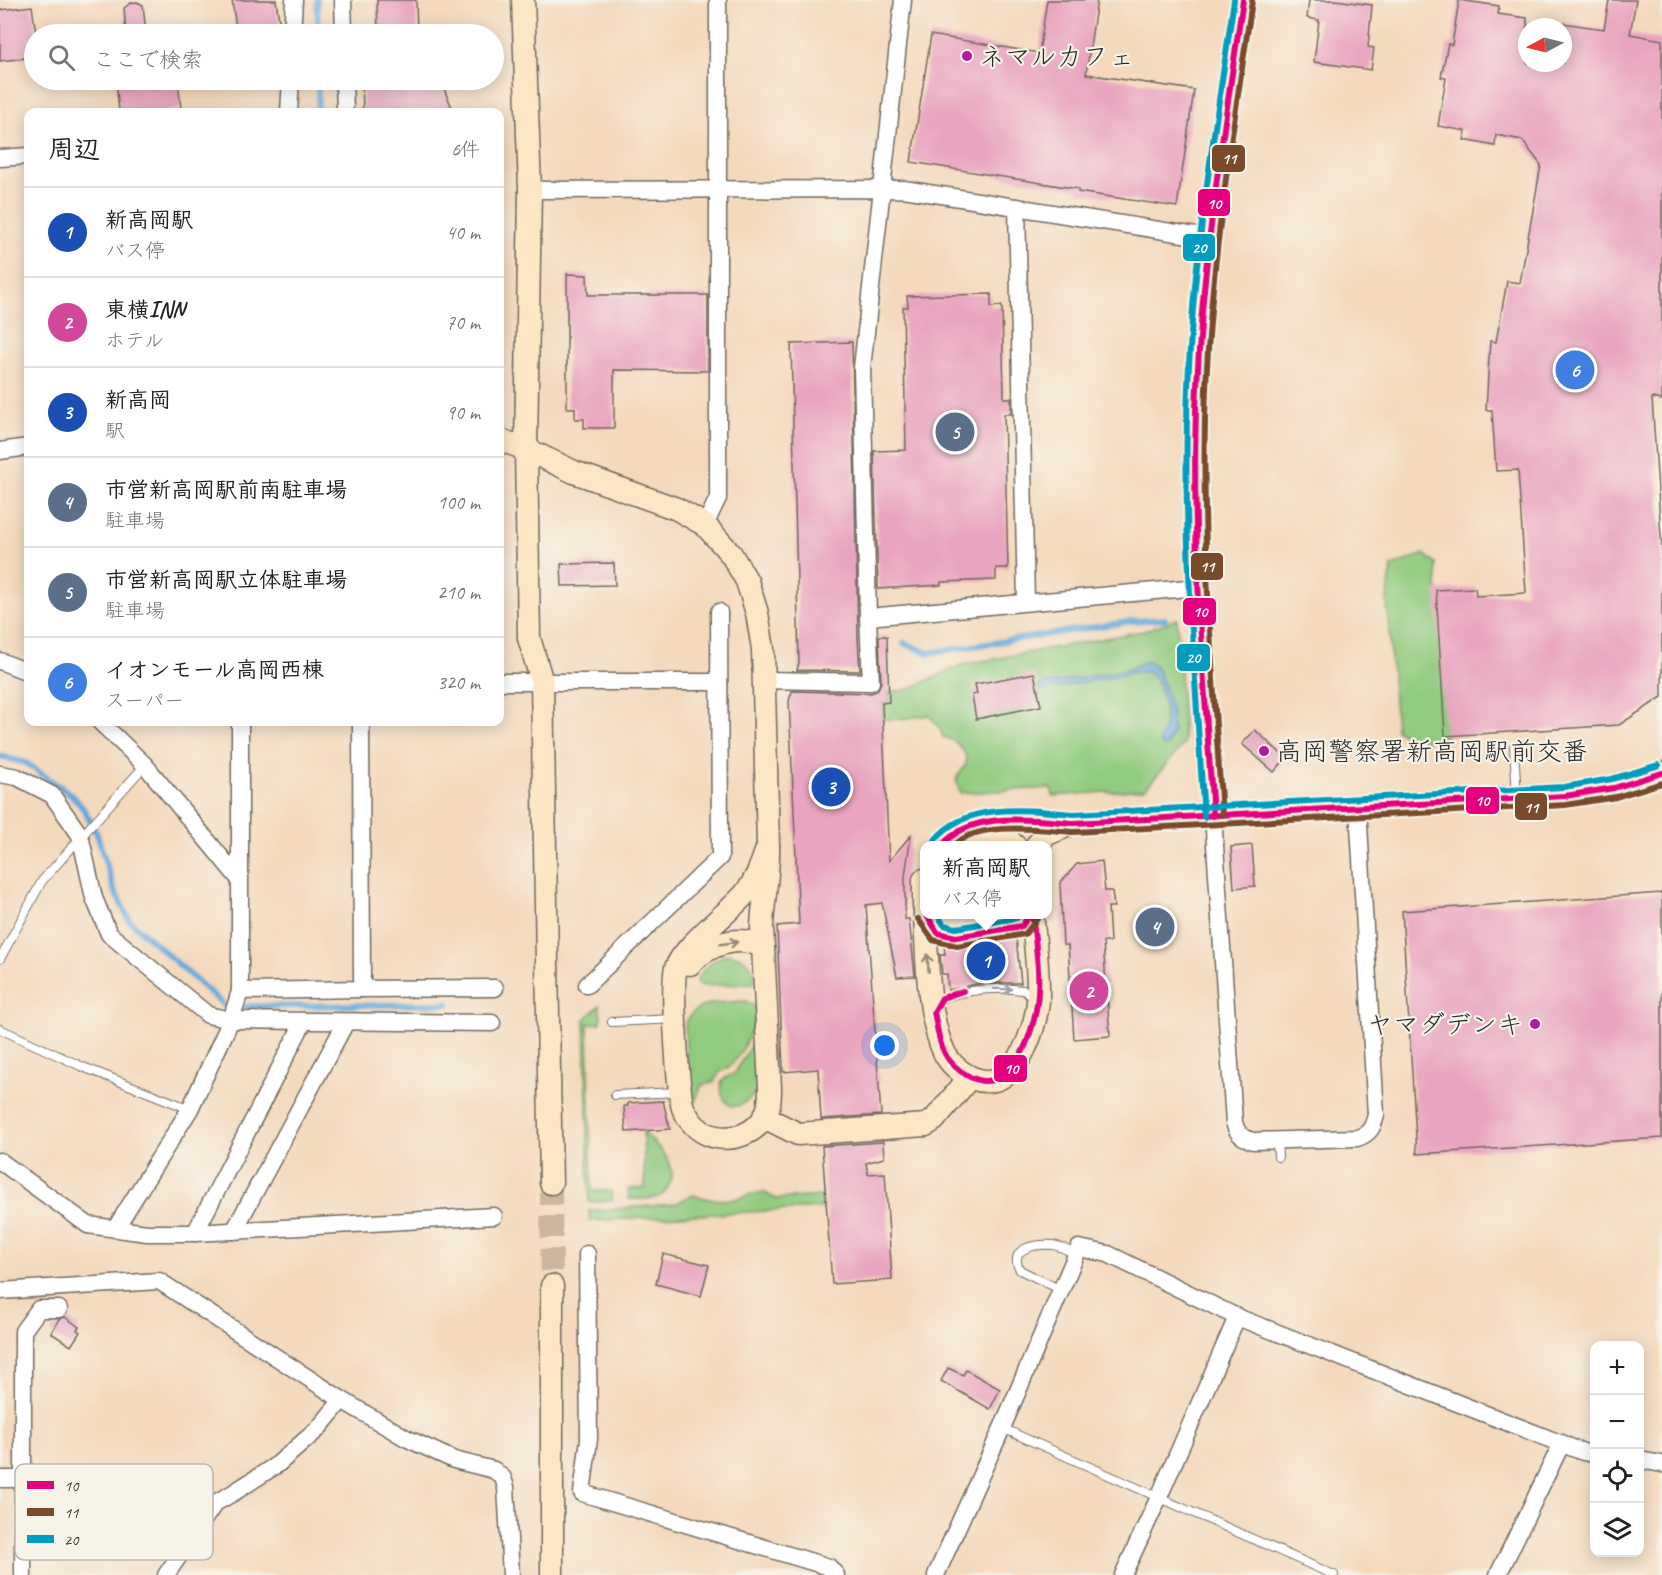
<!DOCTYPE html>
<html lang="ja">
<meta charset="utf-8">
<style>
:root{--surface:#fff;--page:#f6f6f6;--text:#202124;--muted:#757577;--line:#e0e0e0;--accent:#b5179e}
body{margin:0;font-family:Caveat,"Klee One",sans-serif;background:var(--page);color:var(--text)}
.controls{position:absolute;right:18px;bottom:18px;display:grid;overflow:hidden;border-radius:12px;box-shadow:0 3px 15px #0003}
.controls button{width:54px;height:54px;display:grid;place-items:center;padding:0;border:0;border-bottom:2px solid var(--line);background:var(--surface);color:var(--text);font:30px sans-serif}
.compass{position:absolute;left:1518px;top:18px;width:54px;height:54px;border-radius:50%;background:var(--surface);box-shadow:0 3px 15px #0003;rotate:263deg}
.you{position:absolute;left:885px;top:1046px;width:21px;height:21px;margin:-15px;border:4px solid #fff;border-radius:50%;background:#1a73e8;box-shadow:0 0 0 9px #1a73e833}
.badge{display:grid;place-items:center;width:39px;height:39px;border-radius:50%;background:var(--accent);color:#fff;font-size:20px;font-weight:700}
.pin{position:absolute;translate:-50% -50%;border:3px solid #fff;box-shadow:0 2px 6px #0006}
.popup{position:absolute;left:920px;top:841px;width:132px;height:78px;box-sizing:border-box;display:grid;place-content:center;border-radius:12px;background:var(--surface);filter:drop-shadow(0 2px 4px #0005);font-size:20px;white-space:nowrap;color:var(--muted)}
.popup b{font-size:22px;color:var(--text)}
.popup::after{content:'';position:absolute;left:50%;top:100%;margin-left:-12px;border:12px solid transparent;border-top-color:var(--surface)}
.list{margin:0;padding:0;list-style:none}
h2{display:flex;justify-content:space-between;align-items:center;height:78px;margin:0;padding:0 24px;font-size:26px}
h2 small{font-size:20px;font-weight:400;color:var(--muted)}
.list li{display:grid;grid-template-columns:39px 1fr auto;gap:18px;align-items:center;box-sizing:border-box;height:90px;padding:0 24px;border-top:2px solid var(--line)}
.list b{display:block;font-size:22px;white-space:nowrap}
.list p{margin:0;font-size:20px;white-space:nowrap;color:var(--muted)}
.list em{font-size:20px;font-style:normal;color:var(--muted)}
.icon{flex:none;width:33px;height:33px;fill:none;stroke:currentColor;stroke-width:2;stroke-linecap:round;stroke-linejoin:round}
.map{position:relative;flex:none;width:1662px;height:1575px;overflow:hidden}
.search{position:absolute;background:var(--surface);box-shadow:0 3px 15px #0003;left:24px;top:24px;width:480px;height:66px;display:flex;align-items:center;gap:15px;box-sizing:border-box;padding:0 21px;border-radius:33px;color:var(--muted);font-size:22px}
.panel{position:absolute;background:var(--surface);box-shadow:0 3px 15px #0003;left:24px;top:108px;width:480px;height:618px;border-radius:12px}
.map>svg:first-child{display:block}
.green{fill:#91cb7f;stroke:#5e7b55;stroke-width:1.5}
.water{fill:#65a8da;stroke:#486a82;stroke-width:1.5}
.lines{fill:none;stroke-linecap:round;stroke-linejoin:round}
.stream{stroke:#65a8da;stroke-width:6}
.building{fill:#e9a4bf}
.secondary-tunnel{stroke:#ccb69f;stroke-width:22;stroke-dasharray:22 11;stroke-linecap:butt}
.lane-casing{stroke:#71685e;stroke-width:10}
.street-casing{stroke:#71685e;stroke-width:19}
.secondary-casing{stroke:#71685e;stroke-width:25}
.lane{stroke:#fff;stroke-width:8}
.street{stroke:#fff;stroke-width:16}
.secondary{stroke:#fce6c4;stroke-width:22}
.bus-1-casing{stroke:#f7f3e8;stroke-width:10}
.bus-2-casing{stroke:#f7f3e8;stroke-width:10}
.bus-3-casing{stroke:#f7f3e8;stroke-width:10}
.bus-1{stroke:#e5007d;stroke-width:6}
.bus-2{stroke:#7a4b2a;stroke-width:6}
.bus-3{stroke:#049cbe;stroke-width:6}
.oneway{stroke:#948878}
.oneway2{stroke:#a0a0a0}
.poi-dot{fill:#b5179e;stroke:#f7f3e8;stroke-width:2}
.labels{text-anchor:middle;stroke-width:4.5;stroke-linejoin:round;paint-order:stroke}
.poi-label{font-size:26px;fill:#2b2b2b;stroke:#f7f3e8;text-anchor:start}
.key{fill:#f7f3e8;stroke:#bab7af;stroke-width:1.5}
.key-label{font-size:16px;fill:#2b2b2b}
.line-badge{stroke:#f7f3e8;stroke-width:2}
.badge-label{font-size:16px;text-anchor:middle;font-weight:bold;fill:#fff}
</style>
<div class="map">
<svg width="1662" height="1575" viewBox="0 0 1662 1575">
<rect width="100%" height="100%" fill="#f7f3e8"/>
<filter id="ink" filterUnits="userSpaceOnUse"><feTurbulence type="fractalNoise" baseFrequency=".0167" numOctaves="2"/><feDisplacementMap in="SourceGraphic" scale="12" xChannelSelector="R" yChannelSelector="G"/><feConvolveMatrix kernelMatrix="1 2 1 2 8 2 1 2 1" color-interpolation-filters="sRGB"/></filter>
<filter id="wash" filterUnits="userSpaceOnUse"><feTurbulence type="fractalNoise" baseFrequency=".008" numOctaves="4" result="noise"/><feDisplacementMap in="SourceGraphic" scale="24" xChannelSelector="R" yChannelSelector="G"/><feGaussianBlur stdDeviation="1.35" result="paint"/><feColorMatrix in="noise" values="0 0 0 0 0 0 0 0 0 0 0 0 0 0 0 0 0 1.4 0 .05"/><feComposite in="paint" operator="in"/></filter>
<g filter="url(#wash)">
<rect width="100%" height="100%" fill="#f4d9bc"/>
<g class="green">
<polygon points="1424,554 1436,564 1446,738 1414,741 1396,730 1387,601 1392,566"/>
<path d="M1177,619L1184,744L1145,789L1053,796L1051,788L960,793L956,779L966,764C967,749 957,741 943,737L939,727L929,715L893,720L883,719L882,703L889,702V692L906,690L962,665L1143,631Z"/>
<path d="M730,954C744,956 758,967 754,983L704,986L698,984L697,979C705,967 714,957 730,954Z"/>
<path d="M746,1001L755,1007L758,1012C751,1031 744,1051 731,1065C723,1073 721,1067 714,1082L702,1085L693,1105L688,1083L685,1023C697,999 723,1003 746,1001Z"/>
<polygon points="600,1005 601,1023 588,1024 592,1191 611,1191 612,1201 589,1202 585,1019"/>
<path d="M752,1043H759L760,1088C754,1094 748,1102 740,1105C726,1111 720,1094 721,1083L725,1078L735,1073Z"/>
<path d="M643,1131C656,1146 682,1165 668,1187C666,1191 662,1196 658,1197C649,1200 637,1199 629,1199L628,1189L645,1188Z"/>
<polygon points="763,1192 776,1199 822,1196 822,1208 590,1221 589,1211 674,1204 693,1195 710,1199 730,1200"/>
</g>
<path class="water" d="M1144,662H1150L1155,665L1163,682L1172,713L1173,732L1167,746L1163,747L1159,741C1161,735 1164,729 1165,722C1167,711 1160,677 1148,673C1145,671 1141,672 1138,672L1041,691L1039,686L1048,682L1049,684L1130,669Z"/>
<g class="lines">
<g class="stream">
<polyline points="317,0 318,34"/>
<polyline points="318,80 318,112"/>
<polyline points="904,643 928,653 1133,621 1165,619"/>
<polyline points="0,756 26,763 72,795 85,811 97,834 114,890 130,921 226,1007 448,1004"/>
</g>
</g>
<g id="blocks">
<g class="building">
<polygon points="232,0 276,0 281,34 237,34"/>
<polygon points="377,0 416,0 417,34 378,34"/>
<polygon points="1047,0 1097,0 1086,74 1194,90 1177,207 1078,192 1078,189 911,162 931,35 1039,53"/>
<polygon points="1309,0 1335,0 1372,5 1368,47 1374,48 1371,70 1314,62 1319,20 1307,18"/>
<polygon points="1459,0 1499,6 1498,14 1527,18 1527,63 1563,63 1563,23 1604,29 1609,0 1636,0 1630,34 1662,40 1662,400 1652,398 1662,552 1662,697 1619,725 1445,736 1436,590 1475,588 1476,596 1526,593 1518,470 1496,471 1492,410 1486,410 1490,341 1496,342 1507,281 1520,283 1541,165 1522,140 1496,135 1495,146 1464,140 1466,131 1438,126 1446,78 1441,77 1448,44 1452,45"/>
<polygon points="137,2 143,5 146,34 126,34 124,8 131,3"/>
<polygon points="32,6 36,34 34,57 0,61 0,10"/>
<polygon points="116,80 178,80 181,109 148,112 119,112"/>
<polygon points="362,80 440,80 454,112 363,112"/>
<polygon points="567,274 587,275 588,295 708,295 708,371 614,370 614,428 584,428 584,419 575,419 575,408 567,408"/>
<polygon points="991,294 991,307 1002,306 1004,398 1011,398 1011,414 1004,414 1008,568 996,568 996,580 941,582 941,585 878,589 874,451 906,450 903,307 908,307 907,296"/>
<polygon points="852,342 858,638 860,671 797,670 799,663 791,344"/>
<polygon points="614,563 615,585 562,586 561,564"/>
<polygon points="879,636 887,636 889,702 882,703 889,861 911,835 905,876 905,919 909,919 915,976 897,977 882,903 866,905 881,1115 821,1119 818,1069 783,1072 777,926 799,924 789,701 792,691 871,693 877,691 881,682"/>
<polygon points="1034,673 1041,706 976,719 972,695 977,694 975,684"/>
<polygon points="1255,730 1286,758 1274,772 1242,744"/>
<polygon points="1252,845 1255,886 1234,888 1231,847"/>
<polygon points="1102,861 1105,891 1112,891 1114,907 1108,907 1110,942 1103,942 1110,1036 1074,1039 1068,945 1063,945 1060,883 1077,864"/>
<polygon points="1662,893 1662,1138 1417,1154 1402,911"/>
<polygon points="1003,936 1016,938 1021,983 982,983 948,990 947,974 942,974 940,955 945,955 944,944"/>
<polygon points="663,1101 670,1129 626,1132 624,1106 628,1106 628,1103"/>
<polygon points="883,1142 884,1158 866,1163 868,1174 885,1173 892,1280 832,1284 822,1146"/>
<polygon points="663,1254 709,1265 701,1296 656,1284"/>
<polygon points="65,1317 79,1327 77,1330 80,1332 71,1346 51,1333 59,1319"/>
<polygon points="948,1368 963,1375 966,1370 1000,1389 990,1409 941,1381"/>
</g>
</g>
</g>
<g filter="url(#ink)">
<use href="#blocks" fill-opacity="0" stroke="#71685e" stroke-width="1.5"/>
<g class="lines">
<polyline class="secondary-tunnel" points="551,1183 552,1286"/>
<defs>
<g id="lane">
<polyline points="1514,747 1517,798"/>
<polyline points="932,923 938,933 956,937 1022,926 1028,917"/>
<polyline points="0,959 42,881 145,765"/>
<path d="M937,1007L942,998C970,989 996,987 1024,990L1033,999"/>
<polyline points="612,1022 675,1019"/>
<polyline points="0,1029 83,1067 190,1109"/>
<polyline points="615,1095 678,1092"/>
<polyline points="1277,1140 1278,1157"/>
<path d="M1061,1290L1020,1270C1007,1247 1037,1244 1053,1245C1060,1246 1069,1251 1076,1254"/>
<polyline points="1002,1428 1334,1575"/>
</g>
<g id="street">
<polyline points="343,0 344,34"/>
<polyline points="903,0 862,368 868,617 1199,587"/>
<polyline points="292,34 294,0"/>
<polyline points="344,80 345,112"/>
<polyline points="289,112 291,80"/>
<polyline points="0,158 28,156"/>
<polyline points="530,190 904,189 1208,238"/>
<polyline points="1017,207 1026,602"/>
<polyline points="0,451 28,447"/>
<polyline points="705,525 718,498 718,0"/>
<polyline points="0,661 28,672"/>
<polyline points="764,680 871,682 868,617"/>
<polyline points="500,682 719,682"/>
<polyline points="100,722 145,765 239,879"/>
<polyline points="0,774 17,777 52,795 80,835 94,898 109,934 208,1015 231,1020 492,1023"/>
<path d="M1213,816L1234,1122C1237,1134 1241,1137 1253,1141L1357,1138C1370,1134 1373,1127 1376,1115L1358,808"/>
<polyline points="587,985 720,857 719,612"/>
<polyline points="362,989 495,988"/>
<polyline points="240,991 362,989 361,722"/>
<polyline points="0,1161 88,1225 147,1233 195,1233 494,1216"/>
<polyline points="115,1229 190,1109 231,1020 240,991 240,722"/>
<polyline points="234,1231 346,1022"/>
<polyline points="195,1233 304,1021"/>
<polyline points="587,1254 589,1439 582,1493 829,1567 836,1575"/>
<polyline points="0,1291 159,1281 342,1400 406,1438 454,1460 494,1470 503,1478 506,1487 511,1575"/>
<polyline points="1640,1460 1662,1464"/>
<polyline points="0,1479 23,1479 89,1499 215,1503"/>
<polyline points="23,1575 23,1331 39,1309 59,1309"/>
<polyline points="166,1575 215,1503 233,1493 278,1464 318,1429 342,1400"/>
<polyline points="936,1575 1002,1428 1079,1248 1108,1254 1237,1317 1583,1452 1594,1454"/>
<polyline points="1123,1575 1159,1497 1237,1317"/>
<polyline points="1498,1575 1562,1443"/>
</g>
<g id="secondary">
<polyline points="523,0 530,190 526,449 529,638 542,682 551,1183"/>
<polyline points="500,440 526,449 574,472 677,509 705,525 731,554 747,581 757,613 763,649 768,846"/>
<path d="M1213,816C1203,654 1188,490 1200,328C1208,217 1227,109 1243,0"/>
<path d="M973,837C989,834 1003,834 1015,846"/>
<path d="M768,846C769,874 763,900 762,927L770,1087C770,1097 770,1109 764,1118C747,1143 708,1145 690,1120C688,1117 685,1112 683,1108C678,1092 671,983 676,968C683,947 728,913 744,895C756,882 762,863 768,846Z"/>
<path d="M942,846C946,841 950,835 955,832C984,815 1041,820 1074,823L1565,796C1599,792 1630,786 1662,773"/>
<polyline points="1036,846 1047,834 1072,824"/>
<polyline points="924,880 924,906"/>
<path d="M925,914C927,955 927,1018 945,1054C953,1068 969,1080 985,1081C1017,1084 1036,1028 1038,1001C1039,972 1035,943 1032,914"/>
<path d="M690,964C708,944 738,934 763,947"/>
<polyline points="764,1117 798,1134 926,1125 934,1120 970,1077"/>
<polyline points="552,1286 552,1575"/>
</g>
</defs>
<use href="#lane" class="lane-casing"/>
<use href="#street" class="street-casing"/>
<use href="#secondary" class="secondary-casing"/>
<use href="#lane" class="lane"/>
<use href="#street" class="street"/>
<use href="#secondary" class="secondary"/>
<defs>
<g id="bus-1">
<path d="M1213,816C1204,673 1190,529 1197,386C1203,256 1224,128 1243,0"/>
<path d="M942,846C970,810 1034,820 1074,823L1565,796L1614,788L1662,773"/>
<polyline points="926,914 938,933 956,937 1022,926 1030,914"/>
<path d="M963,991L942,998L934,1012C937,1025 938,1040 944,1052C949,1063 959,1071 970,1077C1008,1095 1027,1048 1034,1019C1043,985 1036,949 1032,914"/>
</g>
<g id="bus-2">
<path d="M1222,815C1213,674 1200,531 1206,389C1211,259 1233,130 1252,1"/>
<path d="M954,846C976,820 1044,830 1074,832L1565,805L1616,797L1662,783"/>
<polyline points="918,919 933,940 957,946 1025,934 1037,919"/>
</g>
<g id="bus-3">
<path d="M1204,817C1195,674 1182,530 1188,387C1193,257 1215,129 1234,0"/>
<path d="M935,840C966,801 1029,810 1074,814L1564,787L1612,779L1659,765"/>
<polyline points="937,914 944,925 956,928 1017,918 1019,914"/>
</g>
</defs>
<use href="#bus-1" class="bus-1-casing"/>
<use href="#bus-2" class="bus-2-casing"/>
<use href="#bus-3" class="bus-3-casing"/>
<use href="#bus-1" class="bus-1"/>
<use href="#bus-2" class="bus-2"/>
<use href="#bus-3" class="bus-3"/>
</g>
<defs><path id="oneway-shaft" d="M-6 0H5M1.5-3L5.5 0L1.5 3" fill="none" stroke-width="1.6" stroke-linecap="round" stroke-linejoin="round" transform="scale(1.5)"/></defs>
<g class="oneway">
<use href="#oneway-shaft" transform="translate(729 943) rotate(-8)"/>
<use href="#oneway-shaft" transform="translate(928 963) rotate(-94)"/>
</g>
<use class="oneway2" href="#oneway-shaft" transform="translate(1003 989) rotate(1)"/>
</g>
<g class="poi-dot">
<circle cx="967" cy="56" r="6"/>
<circle cx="1264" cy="751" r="6"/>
<circle cx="1535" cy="1024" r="6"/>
</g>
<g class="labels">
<g class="poi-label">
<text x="979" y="65">ネマルカフェ</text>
<text x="1276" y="760">高岡警察署新高岡駅前交番</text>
<text x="1523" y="1033" text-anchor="end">ヤマダデンキ</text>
</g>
</g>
<rect x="15" y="1464" width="198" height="96" rx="9" class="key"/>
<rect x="27" y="1481" width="27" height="8" fill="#e5007d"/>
<rect x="27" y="1508" width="27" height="8" fill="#7a4b2a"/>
<rect x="27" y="1535" width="27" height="8" fill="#049cbe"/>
<g class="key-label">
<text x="64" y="1491">10</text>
<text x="64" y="1518">11</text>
<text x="64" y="1545">20</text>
</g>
<g class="line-badge">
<rect x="1211" y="144" width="35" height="29" rx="6" fill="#7a4b2a"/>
<rect x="1197" y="188" width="34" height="29" rx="6" fill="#e5007d"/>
<rect x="1182" y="233" width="34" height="29" rx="6" fill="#049cbe"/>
<rect x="1190" y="552" width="34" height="29" rx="6" fill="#7a4b2a"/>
<rect x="1182" y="597" width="35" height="29" rx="6" fill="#e5007d"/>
<rect x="1176" y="643" width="35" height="29" rx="6" fill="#049cbe"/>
<rect x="1465" y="786" width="35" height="29" rx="6" fill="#e5007d"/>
<rect x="1514" y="792" width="34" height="29" rx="6" fill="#7a4b2a"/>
<rect x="993" y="1054" width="35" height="29" rx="6" fill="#e5007d"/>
</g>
<g class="badge-label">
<text x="1229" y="164">11</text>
<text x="1214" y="209">10</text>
<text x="1199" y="253">20</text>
<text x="1207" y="572">11</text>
<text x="1200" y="617">10</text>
<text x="1193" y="663">20</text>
<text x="1482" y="806">10</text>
<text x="1531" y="813">11</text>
<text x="1011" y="1074">10</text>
</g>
</svg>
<div class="controls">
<button>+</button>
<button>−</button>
<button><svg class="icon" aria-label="locate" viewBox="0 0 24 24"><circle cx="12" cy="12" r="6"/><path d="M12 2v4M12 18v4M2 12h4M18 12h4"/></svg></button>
<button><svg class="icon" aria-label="layers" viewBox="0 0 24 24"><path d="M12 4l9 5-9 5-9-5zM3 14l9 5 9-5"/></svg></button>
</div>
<svg class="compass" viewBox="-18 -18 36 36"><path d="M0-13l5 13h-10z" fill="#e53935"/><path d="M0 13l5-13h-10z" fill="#757577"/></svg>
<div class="you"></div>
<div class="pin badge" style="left:986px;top:961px;background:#1a4fb4">1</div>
<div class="popup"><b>新高岡駅</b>バス停</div>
<div class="pin badge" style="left:1089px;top:991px;background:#d1479c">2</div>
<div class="pin badge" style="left:831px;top:787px;background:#1a4fb4">3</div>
<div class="pin badge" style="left:1155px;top:927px;background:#5c6f8a">4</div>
<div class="pin badge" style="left:955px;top:432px;background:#5c6f8a">5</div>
<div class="pin badge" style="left:1575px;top:370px;background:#3f7fe0">6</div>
<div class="search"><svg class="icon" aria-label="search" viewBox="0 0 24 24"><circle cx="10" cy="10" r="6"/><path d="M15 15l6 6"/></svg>ここで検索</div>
<section class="panel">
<h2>周辺<small>6件</small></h2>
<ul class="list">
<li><span class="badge" style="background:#1a4fb4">1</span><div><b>新高岡駅</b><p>バス停</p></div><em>40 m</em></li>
<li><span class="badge" style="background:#d1479c">2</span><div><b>東横INN</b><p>ホテル</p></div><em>70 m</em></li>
<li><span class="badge" style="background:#1a4fb4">3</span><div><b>新高岡</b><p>駅</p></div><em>90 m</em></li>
<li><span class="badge" style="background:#5c6f8a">4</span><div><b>市営新高岡駅前南駐車場</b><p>駐車場</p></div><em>100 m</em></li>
<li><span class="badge" style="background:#5c6f8a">5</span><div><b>市営新高岡駅立体駐車場</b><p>駐車場</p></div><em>210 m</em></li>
<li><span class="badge" style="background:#3f7fe0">6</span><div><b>イオンモール高岡西棟</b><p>スーパー</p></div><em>320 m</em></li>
</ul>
</section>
</div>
